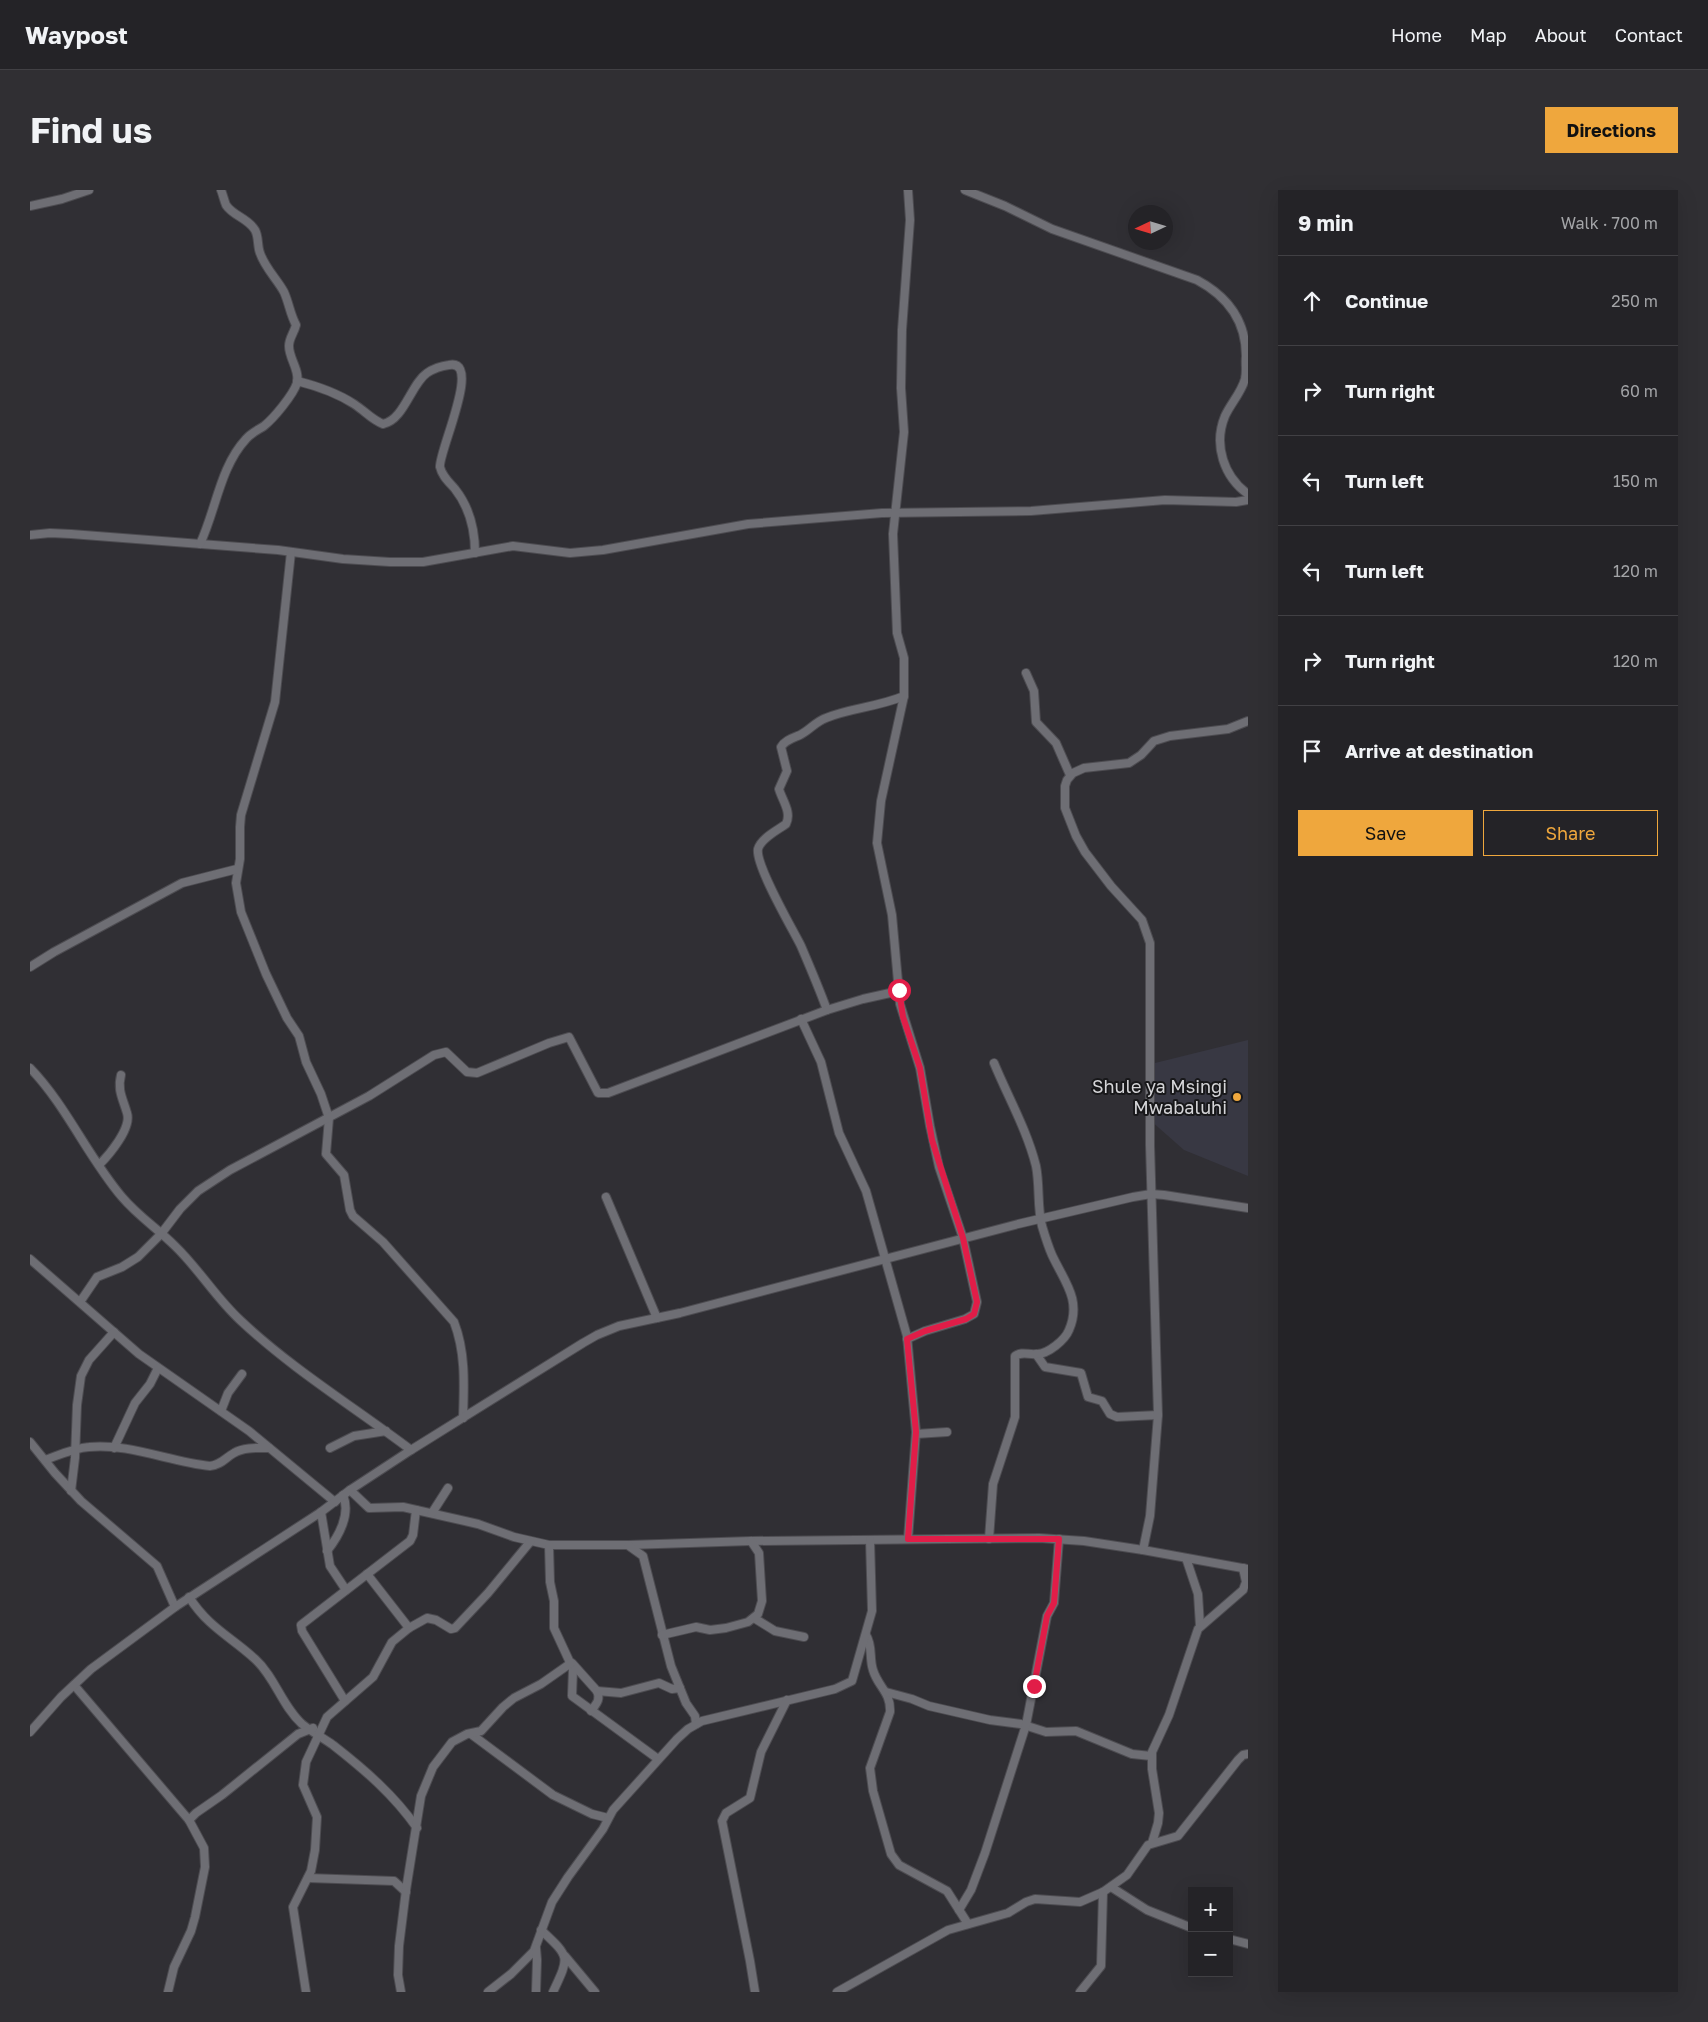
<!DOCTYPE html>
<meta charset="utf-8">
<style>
:root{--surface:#242327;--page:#302f33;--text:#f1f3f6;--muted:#a3a4a7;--line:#414044;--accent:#efa73d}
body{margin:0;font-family:"Golos Text",sans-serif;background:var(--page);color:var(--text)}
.controls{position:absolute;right:15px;bottom:15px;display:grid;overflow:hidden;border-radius:0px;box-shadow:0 5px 20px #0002}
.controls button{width:45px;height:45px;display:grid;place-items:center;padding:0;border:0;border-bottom:1px solid var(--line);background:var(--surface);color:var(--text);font:25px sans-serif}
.compass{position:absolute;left:1098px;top:15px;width:45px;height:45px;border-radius:50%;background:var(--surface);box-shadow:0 5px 20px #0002;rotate:266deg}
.stop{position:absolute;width:15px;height:15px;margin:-11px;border:4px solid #e11d48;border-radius:50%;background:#fff}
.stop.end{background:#e11d48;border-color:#fff;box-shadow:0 1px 5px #0008}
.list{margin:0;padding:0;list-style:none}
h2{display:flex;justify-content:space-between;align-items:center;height:65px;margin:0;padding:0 20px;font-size:21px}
h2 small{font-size:16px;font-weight:400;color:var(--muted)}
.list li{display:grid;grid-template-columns:32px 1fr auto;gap:15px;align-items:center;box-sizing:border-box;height:90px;padding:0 20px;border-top:1px solid var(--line)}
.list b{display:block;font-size:19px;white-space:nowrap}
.list em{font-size:16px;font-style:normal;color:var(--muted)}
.actions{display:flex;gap:10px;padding:15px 20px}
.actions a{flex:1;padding:11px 0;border:1px solid var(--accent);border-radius:0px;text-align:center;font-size:18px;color:var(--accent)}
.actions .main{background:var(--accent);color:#111}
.icon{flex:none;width:28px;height:28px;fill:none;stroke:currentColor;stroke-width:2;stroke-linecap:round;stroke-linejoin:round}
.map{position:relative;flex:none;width:1218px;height:1802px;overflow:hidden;border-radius:0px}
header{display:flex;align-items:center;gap:30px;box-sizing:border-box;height:70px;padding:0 25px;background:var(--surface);border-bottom:1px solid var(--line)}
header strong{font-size:24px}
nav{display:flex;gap:28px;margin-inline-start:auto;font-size:18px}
.intro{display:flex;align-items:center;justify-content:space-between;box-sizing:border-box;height:120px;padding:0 30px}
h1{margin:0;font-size:35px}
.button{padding:12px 22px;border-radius:0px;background:var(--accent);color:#111;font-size:18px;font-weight:700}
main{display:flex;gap:30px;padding:0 30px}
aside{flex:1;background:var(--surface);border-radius:0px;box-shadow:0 5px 20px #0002}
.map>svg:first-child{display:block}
.built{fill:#383843}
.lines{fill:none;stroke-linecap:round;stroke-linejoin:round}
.minor-casing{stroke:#4d4c51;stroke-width:10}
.minor{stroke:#6e6e74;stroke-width:8}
.route{stroke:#e11d48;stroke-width:6}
.poi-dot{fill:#efa73d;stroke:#18181a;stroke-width:2}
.labels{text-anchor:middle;stroke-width:4;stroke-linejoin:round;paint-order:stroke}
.poi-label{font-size:18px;fill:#d5d5d8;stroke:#18181a;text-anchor:end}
</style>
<header>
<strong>Waypost</strong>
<nav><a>Home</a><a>Map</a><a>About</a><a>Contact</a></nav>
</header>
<div class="intro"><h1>Find us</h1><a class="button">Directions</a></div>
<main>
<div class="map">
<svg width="1218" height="1802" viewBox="0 0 1218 1802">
<rect width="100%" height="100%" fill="#302f34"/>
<polygon class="built" points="1218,850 1218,986 1154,960 1120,930 1125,873"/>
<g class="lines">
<defs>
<g id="minor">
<path d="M935,0L975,16L1022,39L1167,90C1197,106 1216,131 1216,166C1215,174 1217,181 1215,189C1211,203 1201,213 1195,226C1183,255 1194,287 1218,304"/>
<polyline points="0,16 32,9 59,0"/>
<path d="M267,191C287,196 307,203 324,214C335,221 342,230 353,234C374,230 381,194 397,183C403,179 411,176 419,175C453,168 408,263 410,277C412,286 419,292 425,299C440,318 445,339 445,363"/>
<polyline points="0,345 20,343 41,344 248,360 313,369 360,372 393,372 483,356 540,363 573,360 718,334 852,323 1001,321 1135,310 1206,312 1218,310"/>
<path d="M170,354C186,320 190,277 216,249C221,243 228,240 234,236C244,228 263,205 267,193C270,180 259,169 259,156C259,148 264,143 266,135C260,124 259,113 254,102C247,89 235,78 230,63C227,55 229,47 225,40C218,28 203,26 196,15C194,10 193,5 191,0"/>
<path d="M261,362L245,512L211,625L210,637V669L206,693L211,722L236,784L257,828L269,846L276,872L291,904L299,928L296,964L314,985L320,1020L323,1026L353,1052L424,1132C436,1163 434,1196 433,1228"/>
<polyline points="996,483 1004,501 1006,532 1026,553 1040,585"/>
<polyline points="0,777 24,762 152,693 207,679"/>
<path d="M797,820C789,798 780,777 771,756C762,738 725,675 728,659C731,648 748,640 756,634C762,622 752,610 749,599L757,581L751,557C755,550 763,548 770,545C780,540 785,532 796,528C820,518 848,517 874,506"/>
<polyline points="771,829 791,872 809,943 836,1001 877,1146 886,1242 878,1349"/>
<path d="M0,878C36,915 58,967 92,1007C108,1026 128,1039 145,1056C169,1079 186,1108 210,1130C262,1179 324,1217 381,1260"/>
<path d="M69,975C79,965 102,938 97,923C93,909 87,900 91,885"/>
<polyline points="576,1007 627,1128"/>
<polyline points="0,1069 109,1164 219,1241 305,1312"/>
<polyline points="50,1112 67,1087 92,1077 108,1067 131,1044 150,1019 168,1001 200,980 339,906 404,865 416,862 437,882 447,883 519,853 539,847 568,903 578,903 797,820 833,809 869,801"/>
<polyline points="877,1149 895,1141 935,1129 944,1124 947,1112 933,1048 909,977 900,936 890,878 870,814 862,725 847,653 851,611 874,506 874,468 867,443 863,344 874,242 871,198 872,140 880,30 878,0"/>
<polyline points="1006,1164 1015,1177 1051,1183 1058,1207 1072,1211 1080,1224 1087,1227 1128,1225"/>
<polyline points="191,1221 198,1203 212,1184"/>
<polyline points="886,1244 917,1242"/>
<polyline points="0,1252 25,1283 51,1311 127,1376 145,1417"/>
<polyline points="84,1258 105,1213 120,1194 128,1178"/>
<polyline points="300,1258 324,1246 356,1241"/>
<path d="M15,1270C29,1265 44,1258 59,1257C99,1253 140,1272 180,1276C191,1275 195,1268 204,1263C214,1257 228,1258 239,1258"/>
<polyline points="320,1300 339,1318 373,1317 448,1334 484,1347 519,1355 598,1355 721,1351 1009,1348 1054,1351 1113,1360 1218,1379"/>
<polyline points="41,1301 45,1268 47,1215 51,1186 59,1170 84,1142"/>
<polyline points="291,1322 300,1376 316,1400"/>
<polyline points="402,1323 418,1298"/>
<path d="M959,1349L963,1294L985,1227V1166C992,1161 998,1165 1007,1164C1018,1164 1035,1150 1039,1140C1052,1110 1034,1091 1022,1065C1018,1056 1015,1046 1012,1036C1007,1017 1010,996 1006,976C997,940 978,907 964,873"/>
<polyline points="519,1355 520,1392 524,1411 524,1438 543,1479 542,1506 628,1569"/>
<polyline points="599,1356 613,1366 641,1476 656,1513 665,1526 666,1534"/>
<polyline points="1113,1360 1120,1326 1128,1225 1120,955 1120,753 1112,730 1081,696 1055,662 1046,646 1035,618 1035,596 1037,590 1043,583 1054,578 1099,573 1111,565 1124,551 1140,546 1198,539 1218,531"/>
<path d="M297,1361C309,1346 321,1324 313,1305"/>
<polyline points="1156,1368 1168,1404 1170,1436"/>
<polyline points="337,1384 379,1438"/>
<path d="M159,1407C179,1438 200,1446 225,1469C245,1487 252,1516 272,1534C282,1542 293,1548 303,1555C335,1580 364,1605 387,1638"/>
<polyline points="724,1428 745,1441 774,1447"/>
<polyline points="632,1445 666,1437 680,1440 696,1438 718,1432 728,1424 732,1411 729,1363 721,1351"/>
<path d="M836,1445C843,1456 839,1468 843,1480C848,1497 861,1502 860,1522L840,1578L843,1601L861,1664L869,1675L917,1701L938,1734"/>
<path d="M542,1473L567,1501C571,1510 566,1514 561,1521"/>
<polyline points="44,1495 159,1630 174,1658 175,1677 165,1727 161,1741 144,1777 138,1802"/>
<polyline points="567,1501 591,1503 629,1493 642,1499 650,1498"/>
<polyline points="856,1502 882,1509 899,1516 960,1530 991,1534 1016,1542 1046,1541 1102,1564 1121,1566"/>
<polyline points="315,1511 272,1441 271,1435 380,1351 383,1345 386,1320"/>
<polyline points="0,1542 31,1507 61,1479 145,1417 291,1322 320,1300 381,1260 553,1153 567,1145 589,1136 650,1123 988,1034 1103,1007 1121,1004 1134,1005 1218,1018"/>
<polyline points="441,1544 523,1605 562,1624 578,1628"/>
<polyline points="159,1630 166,1623 192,1605 268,1544 283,1538"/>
<polyline points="1122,1653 1128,1633 1129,1623 1122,1579 1122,1562 1139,1525 1168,1439 1213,1400 1216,1392 1213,1378"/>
<polyline points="278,1688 364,1691 376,1702"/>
<polyline points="1081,1697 1117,1720 1162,1738"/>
<polyline points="929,1720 941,1700 955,1663 996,1535 1017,1426 1024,1413 1029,1349"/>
<path d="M511,1740C540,1767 540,1766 523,1802"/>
<polyline points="1199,1749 1218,1754"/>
<polyline points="535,1766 565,1802"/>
<polyline points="276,1802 263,1717 281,1681 285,1660 287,1627 273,1595 276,1572 297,1527 343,1487 362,1452 379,1438 397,1428 406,1430 421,1439 425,1438 458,1403 500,1352"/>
<polyline points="371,1802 368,1785 369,1756 376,1700 391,1606 403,1577 422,1552 437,1544 451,1541 473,1517 484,1508 511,1494 541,1473"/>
<polyline points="458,1802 481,1784 504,1761 522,1712 538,1687 573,1639 583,1620 647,1549 658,1539 672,1531 805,1499 822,1491 842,1421 840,1350"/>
<polyline points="506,1802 507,1770 506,1758"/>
<polyline points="725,1802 720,1771 692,1631 696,1623 720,1608 731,1562 757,1510"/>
<polyline points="807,1802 918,1740 978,1723 996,1712 1005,1709 1050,1712 1073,1702 1097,1685 1118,1655 1148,1646 1208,1570 1213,1565 1218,1564"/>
<polyline points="1050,1802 1071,1776 1073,1702"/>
</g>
</defs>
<use href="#minor" class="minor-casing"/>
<use href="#minor" class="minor"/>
</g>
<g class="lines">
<polyline class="route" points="869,800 873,827 890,878 902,950 933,1048 947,1112 944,1124 936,1129 895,1141 877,1149 886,1242 878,1349 1029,1349 1024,1413 1017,1426 1004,1496"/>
</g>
<circle class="poi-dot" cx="1207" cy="907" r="5"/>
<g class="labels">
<g class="poi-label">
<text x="1197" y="903">Shule ya Msingi<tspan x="1197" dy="21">Mwabaluhi</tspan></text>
</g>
</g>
</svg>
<div class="controls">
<button>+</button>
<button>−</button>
</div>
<svg class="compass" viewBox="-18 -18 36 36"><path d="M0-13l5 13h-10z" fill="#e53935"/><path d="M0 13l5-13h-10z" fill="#a3a4a7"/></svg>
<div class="stop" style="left:869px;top:800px"></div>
<div class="stop end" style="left:1004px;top:1496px"></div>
</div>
<aside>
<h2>9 min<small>Walk · 700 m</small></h2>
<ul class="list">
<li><svg class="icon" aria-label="ahead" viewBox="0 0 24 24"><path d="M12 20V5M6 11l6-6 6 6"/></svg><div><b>Continue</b></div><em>250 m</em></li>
<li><svg class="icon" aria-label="right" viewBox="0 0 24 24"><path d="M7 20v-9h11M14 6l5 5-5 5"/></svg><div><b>Turn right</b></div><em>60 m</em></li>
<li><svg class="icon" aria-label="left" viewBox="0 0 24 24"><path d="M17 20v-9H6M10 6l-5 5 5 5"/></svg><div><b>Turn left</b></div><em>150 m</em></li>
<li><svg class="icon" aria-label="left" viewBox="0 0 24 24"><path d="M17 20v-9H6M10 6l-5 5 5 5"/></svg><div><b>Turn left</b></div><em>120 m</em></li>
<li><svg class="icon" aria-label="right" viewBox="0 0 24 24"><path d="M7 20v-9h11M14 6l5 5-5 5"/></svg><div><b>Turn right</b></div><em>120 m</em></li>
<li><svg class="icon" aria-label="arrive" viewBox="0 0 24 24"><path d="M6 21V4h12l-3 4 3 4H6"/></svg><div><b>Arrive at destination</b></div></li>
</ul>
<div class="actions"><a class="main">Save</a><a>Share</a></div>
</aside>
</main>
